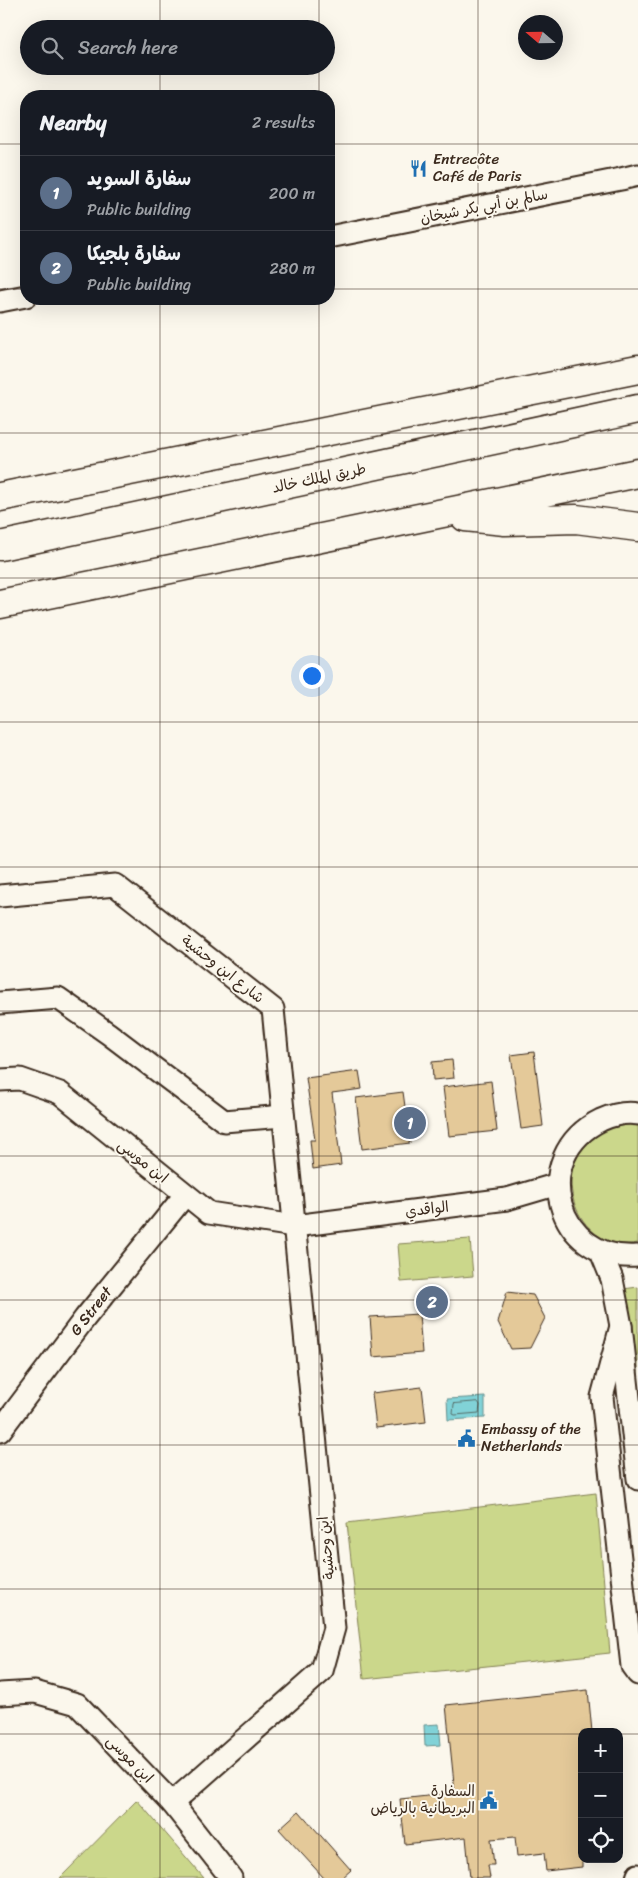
<!DOCTYPE html>
<meta charset="utf-8">
<style>
:root{--surface:#171b24;--page:#20242c;--text:#f1f3f6;--muted:#9ea1a6;--line:#363941;--accent:#1f6fb2}
body{margin:0;font-family:Sriracha,"Playpen Sans Arabic",sans-serif;background:var(--page);color:var(--text)}
.controls{position:absolute;right:15px;bottom:15px;display:grid;overflow:hidden;border-radius:10px;box-shadow:0 5px 20px #0002}
.controls button{width:45px;height:45px;display:grid;place-items:center;padding:0;border:0;border-bottom:1px solid var(--line);background:var(--surface);color:var(--text);font:25px sans-serif}
.compass{position:absolute;left:518px;top:15px;width:45px;height:45px;border-radius:50%;background:var(--surface);box-shadow:0 5px 20px #0002;rotate:290deg}
.you{position:absolute;left:311px;top:675px;width:18px;height:18px;margin:-12px;border:4px solid #fff;border-radius:50%;background:#1a73e8;box-shadow:0 0 0 8px #1a73e833}
.badge{display:grid;place-items:center;width:32px;height:32px;border-radius:50%;background:var(--accent);color:#fff;font-size:16px;font-weight:700}
.pin{position:absolute;translate:-50% -50%;border:2px solid #fff;box-shadow:0 1px 5px #0006}
.list{margin:0;padding:0;list-style:none}
h2{display:flex;justify-content:space-between;align-items:center;height:65px;margin:0;padding:0 20px;font-size:21px}
h2 small{font-size:16px;font-weight:400;color:var(--muted)}
.list li{display:grid;grid-template-columns:32px 1fr auto;gap:15px;align-items:center;box-sizing:border-box;height:75px;padding:0 20px;border-top:1px solid var(--line)}
.list b{display:block;font-size:19px;white-space:nowrap}
.list p{margin:0;font-size:16px;white-space:nowrap;color:var(--muted)}
.list em{font-size:16px;font-style:normal;color:var(--muted)}
.icon{flex:none;width:28px;height:28px;fill:none;stroke:currentColor;stroke-width:2;stroke-linecap:round;stroke-linejoin:round}
.map{position:relative;flex:none;width:638px;height:1878px;overflow:hidden}
.search{position:absolute;background:var(--surface);box-shadow:0 5px 20px #0002;left:20px;top:20px;width:315px;height:55px;display:flex;align-items:center;gap:12px;box-sizing:border-box;padding:0 18px;border-radius:28px;color:var(--muted);font-size:19px}
.panel{position:absolute;background:var(--surface);box-shadow:0 5px 20px #0002;left:20px;top:90px;width:315px;height:215px;border-radius:20px}
.map>svg:first-child{display:block}
.green{fill:#cbd78b;stroke:#838054}
.water{fill:#81d2d7;stroke:#658f8d}
.lines{fill:none;stroke-linecap:round;stroke-linejoin:round}
.shore{stroke:#576d68;stroke-width:1}
.building{fill:#e4c999;stroke:#3b2a1e}
.minor-casing{stroke:#3b2a1e;stroke-width:25}
.highway-casing{stroke:#3b2a1e;stroke-width:31}
.minor{stroke:#fbf7ec;stroke-width:21}
.highway{stroke:#fbf7ec;stroke-width:28}
.grid{fill:none;stroke:#3b2a1e;stroke-width:1;stroke-opacity:0.55}
.labels{text-anchor:middle;stroke-width:4;stroke-linejoin:round;paint-order:stroke}
.poi-label{font-size:15px;fill:#3b2a1e;stroke:#fbf7ec;text-anchor:start}
.street-label{font-size:15px;fill:#3b2a1e;stroke:#fbf7ec}
</style>
<div class="map">
<svg width="638" height="1878" viewBox="0 0 638 1878">
<rect width="100%" height="100%" fill="#fbf7ec"/>
<filter id="ink" filterUnits="userSpaceOnUse"><feTurbulence type="fractalNoise" baseFrequency=".02" numOctaves="2"/><feDisplacementMap in="SourceGraphic" scale="10" xChannelSelector="R" yChannelSelector="G"/><feConvolveMatrix kernelMatrix="1 2 1 2 8 2 1 2 1" color-interpolation-filters="sRGB"/></filter>
<g filter="url(#ink)">
<g class="green">
<path d="M630,1123L638,1124V1243C580,1254 548,1176 591,1138C602,1128 616,1126 630,1123Z"/>
<polygon points="470,1239 473,1276 401,1282 398,1244"/>
<polygon points="638,1287 638,1430 623,1289"/>
<polygon points="596,1493 610,1653 364,1679 347,1523"/>
<polygon points="137,1800 204,1878 60,1878"/>
</g>
<g class="water">
<polygon points="485,1397 485,1418 448,1420 447,1399"/>
<polygon points="439,1724 441,1745 425,1746 424,1725"/>
</g>
<g class="lines">
<polygon class="shore" points="478,1402 480,1405 479,1413 455,1415 453,1414 454,1404"/>
</g>
<g class="building">
<polygon points="534,1052 543,1126 521,1129 511,1055"/>
<polygon points="452,1060 454,1078 433,1080 432,1062"/>
<polygon points="359,1071 362,1089 332,1093 341,1165 313,1169 310,1140 315,1140 306,1078"/>
<polygon points="491,1081 497,1131 449,1136 443,1087"/>
<polygon points="403,1092 410,1143 362,1149 356,1098"/>
<polygon points="507,1292 533,1295 545,1318 530,1348 511,1349 498,1322"/>
<polygon points="419,1314 422,1353 373,1357 370,1317"/>
<polygon points="422,1387 426,1422 376,1428 372,1393"/>
<polygon points="588,1690 592,1732 582,1732 582,1867 546,1871 544,1853 517,1856 515,1837 491,1839 494,1865 488,1865 490,1878 470,1878 466,1837 405,1844 400,1799 455,1793 446,1705"/>
<polygon points="299,1811 351,1870 342,1878 324,1878 279,1829"/>
</g>
<g class="lines">
<defs>
<g id="minor">
<polyline points="329,237 621,179 638,175"/>
<polyline points="0,301 26,296"/>
<polyline points="0,896 115,885 273,1009 334,1628 322,1671 172,1803"/>
<polyline points="0,1003 58,998 109,1034 224,1121 283,1116"/>
<polyline points="0,1080 20,1079 60,1093 209,1213 294,1226 507,1199 558,1184"/>
<path d="M638,1114C626,1112 612,1115 601,1120C527,1156 556,1263 638,1256"/>
<polyline points="601,1252 612,1279 621,1326 638,1479"/>
<polyline points="621,1326 602,1397 632,1666 638,1674"/>
<polyline points="0,1431 85,1318 185,1195"/>
<polyline points="0,1694 35,1692 77,1704 172,1803 231,1878"/>
<polyline points="637,1878 638,1875"/>
</g>
<g id="highway">
<polyline points="0,497 638,369"/>
<polyline points="465,517 505,521 576,519 638,527"/>
<polyline points="0,546 638,409"/>
<polyline points="0,604 638,473"/>
</g>
</defs>
<use href="#minor" class="minor-casing"/>
<use href="#highway" class="highway-casing"/>
<use href="#minor" class="minor"/>
<use href="#highway" class="highway"/>
</g>
</g>
<path class="grid" d="M160,0V29M319,0V29M478,0V1878M160,66V96M319,66V96M0,144H26M329,144H638M0,289H26M329,289H638M160,299V1878M319,299V1878M0,433H638M0,578H638M0,722H638M0,867H638M0,1011H638M0,1156H638M0,1300H638M0,1445H638M0,1589H638M0,1734H582M619,1734H638"/>
<defs>
<symbol id="restaurant-bare" viewBox="-9 -9 18 18"><path d="M-5-6h1v4h1v-4h1v4h1v-4h1v5L-1.5 .5V6h-2V.5L-5-1ZM5-6V6H3V1.5H1.5Q1.5-4 5-6Z" fill="#1f6fb2" stroke="#fbf7ec" stroke-width="2.5" paint-order="stroke"/></symbol>
<symbol id="civic-bare" viewBox="-9 -9 18 18"><path d="M-.6-6.5H3V-4.5H.6V-3L4-1V1h2V6H-6V1h2V-1L-.6-3ZM-1.2 2.5V6h2.4V2.5Z" fill="#1f6fb2" stroke="#fbf7ec" stroke-width="2.5" paint-order="stroke"/></symbol>
</defs>
<g fill-rule="evenodd">
<use href="#restaurant-bare" x="406" y="156" width="25" height="25"/>
<use href="#civic-bare" x="454" y="1426" width="25" height="25"/>
<use href="#civic-bare" x="476" y="1788" width="25" height="25"/>
</g>
<g class="labels">
<g class="poi-label">
<text x="433" y="164">Entrecôte<tspan x="433" dy="17">Café de Paris</tspan></text>
<text x="481" y="1434">Embassy of the<tspan x="481" dy="17">Netherlands</tspan></text>
<text x="475" y="1796" text-anchor="end">السفارة<tspan x="475" dy="17">البريطانية بالرياض</tspan></text>
</g>
<g class="street-label">
<text transform="translate(484 206) rotate(-11)" y="5">سالم بن أبي بكر شيخان</text>
<text transform="translate(319 478) rotate(-12)" y="5">طريق الملك خالد</text>
<text transform="translate(223 969) rotate(38)" y="5">شارع ابن وحشية</text>
<text transform="translate(143 1161) rotate(39)" y="5">ابن موسى</text>
<text transform="translate(427 1209) rotate(-7)" y="5">الواقدي</text>
<text transform="translate(91 1311) rotate(-52)" y="5">G Street</text>
<text transform="translate(326 1548) rotate(-96)" y="5">ابن وحشية</text>
<text transform="translate(130 1759) rotate(46)" y="5">ابن موسى</text>
</g>
</g>
</svg>
<div class="controls">
<button>+</button>
<button>−</button>
<button><svg class="icon" aria-label="locate" viewBox="0 0 24 24"><circle cx="12" cy="12" r="6"/><path d="M12 2v4M12 18v4M2 12h4M18 12h4"/></svg></button>
</div>
<svg class="compass" viewBox="-18 -18 36 36"><path d="M0-13l5 13h-10z" fill="#e53935"/><path d="M0 13l5-13h-10z" fill="#9ea1a6"/></svg>
<div class="you"></div>
<div class="pin badge" style="left:410px;top:1123px;background:#5c6f8a">1</div>
<div class="pin badge" style="left:432px;top:1302px;background:#5c6f8a">2</div>
<div class="search"><svg class="icon" aria-label="search" viewBox="0 0 24 24"><circle cx="10" cy="10" r="6"/><path d="M15 15l6 6"/></svg>Search here</div>
<section class="panel">
<h2>Nearby<small>2 results</small></h2>
<ul class="list">
<li><span class="badge" style="background:#5c6f8a">1</span><div><b>سفارة السويد</b><p>Public building</p></div><em>200 m</em></li>
<li><span class="badge" style="background:#5c6f8a">2</span><div><b>سفارة بلجيكا</b><p>Public building</p></div><em>280 m</em></li>
</ul>
</section>
</div>
